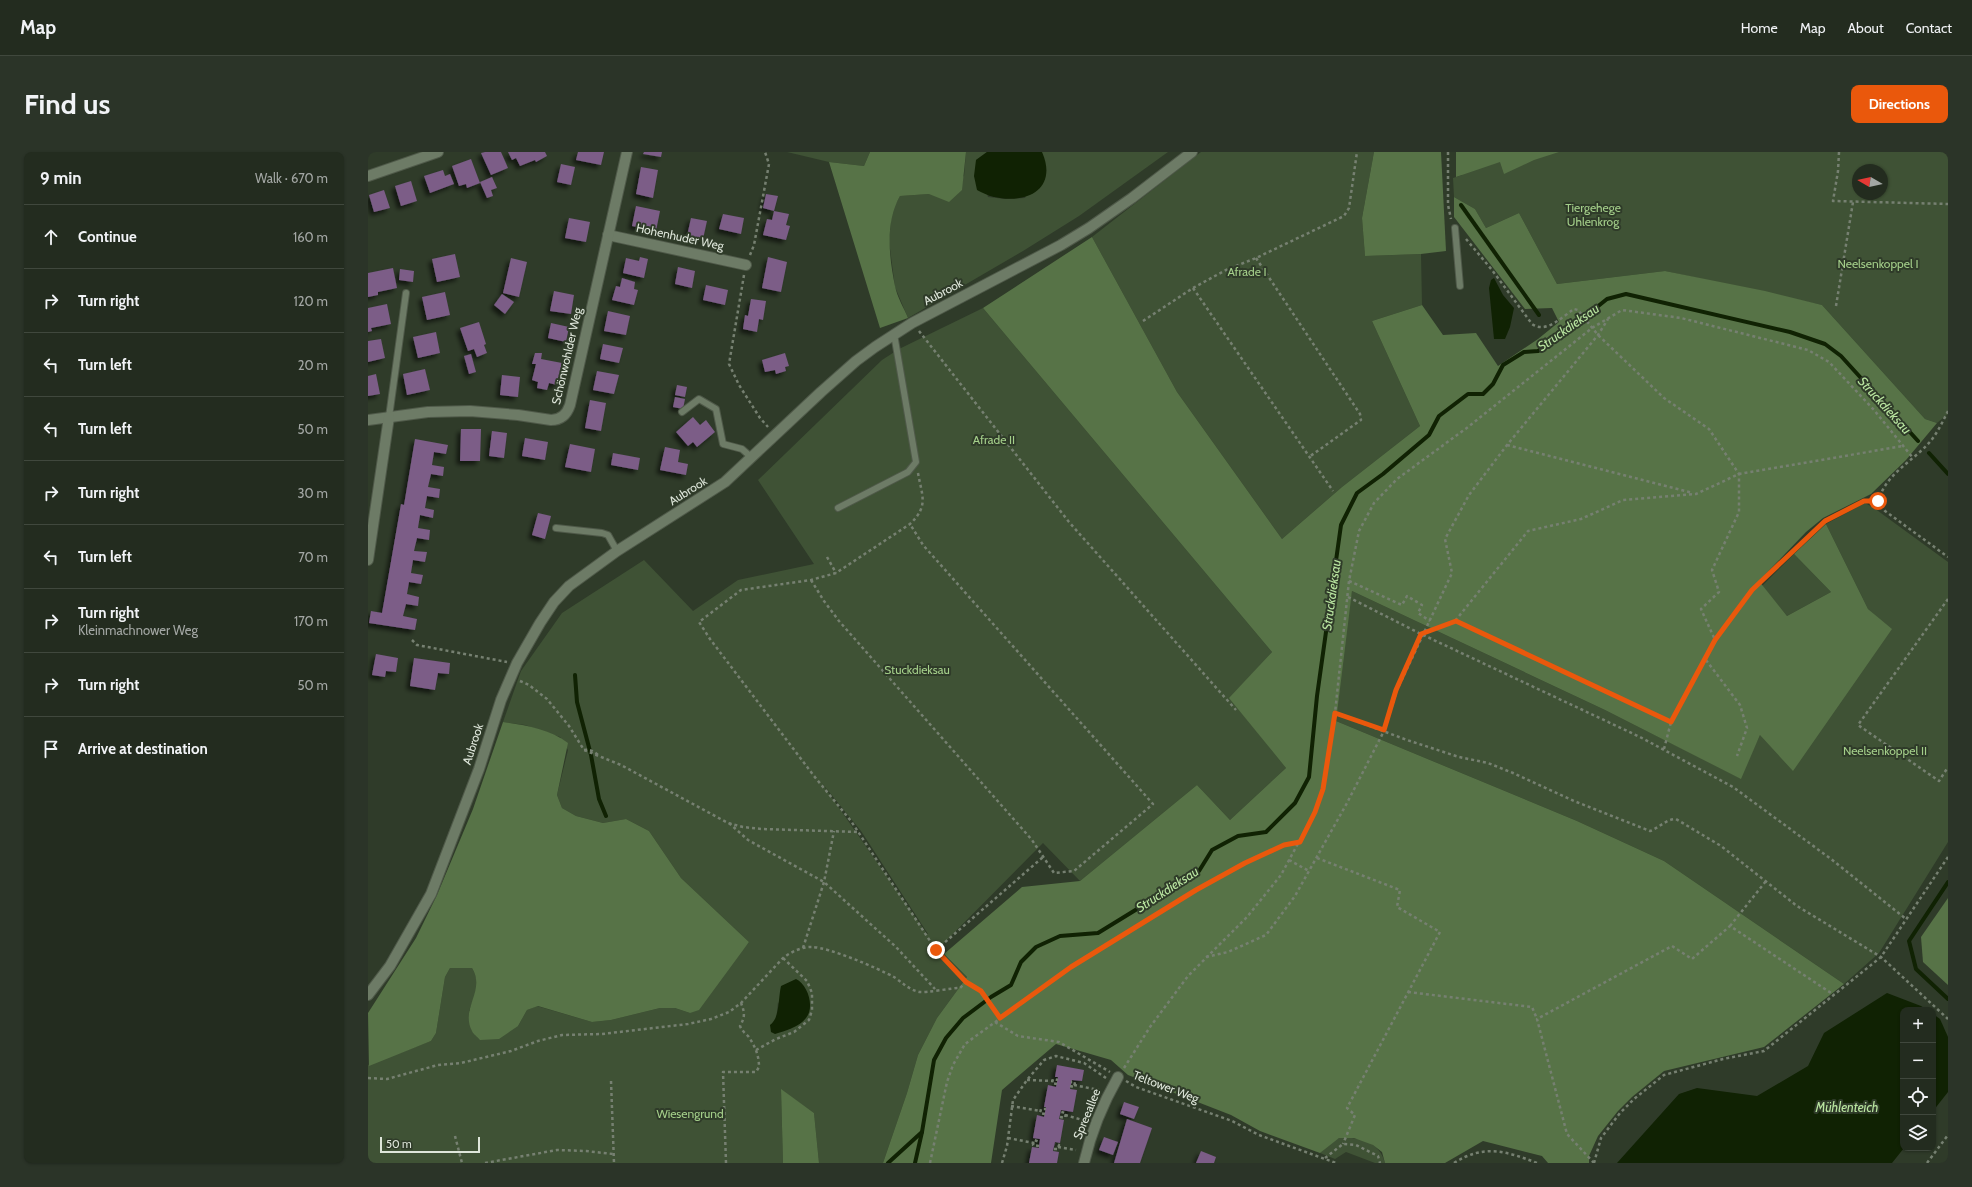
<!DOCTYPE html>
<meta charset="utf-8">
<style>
:root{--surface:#232c1f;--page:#2b3428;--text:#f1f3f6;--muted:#a3a7a4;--line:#40483d;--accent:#ea580c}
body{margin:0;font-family:Cabin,sans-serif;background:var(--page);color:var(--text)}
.controls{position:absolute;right:12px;bottom:12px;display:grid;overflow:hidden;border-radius:8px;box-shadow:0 1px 3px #0004}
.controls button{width:36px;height:36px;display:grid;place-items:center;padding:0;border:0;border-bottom:1px solid var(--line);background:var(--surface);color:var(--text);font:20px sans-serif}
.compass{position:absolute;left:1484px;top:12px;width:36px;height:36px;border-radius:50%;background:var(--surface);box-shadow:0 1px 3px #0004;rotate:279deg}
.scale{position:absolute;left:12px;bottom:10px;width:100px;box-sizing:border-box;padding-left:4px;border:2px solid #dee6da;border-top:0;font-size:11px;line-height:14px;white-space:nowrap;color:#dee6da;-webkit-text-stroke:3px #2f3b29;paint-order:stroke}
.stop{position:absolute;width:12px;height:12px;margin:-9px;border:3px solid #ea580c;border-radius:50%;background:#fff}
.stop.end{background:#ea580c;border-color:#fff;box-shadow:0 1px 4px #0008}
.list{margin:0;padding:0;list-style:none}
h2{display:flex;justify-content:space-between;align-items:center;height:52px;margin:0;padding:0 16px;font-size:17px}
h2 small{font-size:13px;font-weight:400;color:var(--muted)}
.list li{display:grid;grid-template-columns:26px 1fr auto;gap:12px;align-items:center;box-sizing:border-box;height:64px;padding:0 16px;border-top:1px solid var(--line)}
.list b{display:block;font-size:15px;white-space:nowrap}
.list p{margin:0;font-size:13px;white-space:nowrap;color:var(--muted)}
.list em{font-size:13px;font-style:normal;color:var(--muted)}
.icon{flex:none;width:22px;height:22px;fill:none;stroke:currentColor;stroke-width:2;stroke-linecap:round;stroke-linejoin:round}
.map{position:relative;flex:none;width:1580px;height:1011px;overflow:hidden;border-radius:8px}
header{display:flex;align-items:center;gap:24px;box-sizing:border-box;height:56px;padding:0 20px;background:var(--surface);border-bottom:1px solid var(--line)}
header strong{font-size:19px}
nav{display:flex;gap:22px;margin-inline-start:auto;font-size:14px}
.intro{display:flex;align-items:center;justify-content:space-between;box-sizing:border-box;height:96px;padding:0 24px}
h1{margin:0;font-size:28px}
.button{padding:10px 18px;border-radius:8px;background:var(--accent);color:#fff;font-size:14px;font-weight:700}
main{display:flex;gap:24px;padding:0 24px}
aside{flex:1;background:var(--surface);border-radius:8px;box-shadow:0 1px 3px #0004}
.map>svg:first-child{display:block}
.green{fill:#3f5235;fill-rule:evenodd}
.forest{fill:#577347}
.water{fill:#102203}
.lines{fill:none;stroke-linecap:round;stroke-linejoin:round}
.stream{stroke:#102203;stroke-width:4}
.building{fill:#7b5d87;filter:url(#shadow)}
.service-casing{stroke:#4f5949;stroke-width:8}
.minor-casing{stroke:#4f5949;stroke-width:12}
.path{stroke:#768071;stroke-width:2.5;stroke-dasharray:3 3;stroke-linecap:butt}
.service{stroke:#6d7b66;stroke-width:6}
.minor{stroke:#6d7b66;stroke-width:10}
.route{stroke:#ea580c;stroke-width:5}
.labels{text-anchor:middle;stroke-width:4;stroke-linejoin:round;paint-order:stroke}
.park-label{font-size:12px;fill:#a4cf8a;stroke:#2f3b29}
.street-label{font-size:12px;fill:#dee6da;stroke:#2f3b29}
.water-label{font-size:13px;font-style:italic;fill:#bae6a1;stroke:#2f3b29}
</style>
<header>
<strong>Map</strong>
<nav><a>Home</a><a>Map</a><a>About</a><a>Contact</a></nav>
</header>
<div class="intro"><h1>Find us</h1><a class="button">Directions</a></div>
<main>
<aside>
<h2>9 min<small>Walk · 670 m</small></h2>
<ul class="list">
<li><svg class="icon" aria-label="ahead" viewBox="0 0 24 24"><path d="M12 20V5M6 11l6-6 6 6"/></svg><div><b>Continue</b></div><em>160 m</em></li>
<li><svg class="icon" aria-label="right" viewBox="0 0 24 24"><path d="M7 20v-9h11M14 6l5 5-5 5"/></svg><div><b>Turn right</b></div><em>120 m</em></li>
<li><svg class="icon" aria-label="left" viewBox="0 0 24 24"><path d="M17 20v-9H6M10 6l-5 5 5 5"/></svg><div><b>Turn left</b></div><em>20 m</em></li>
<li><svg class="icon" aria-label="left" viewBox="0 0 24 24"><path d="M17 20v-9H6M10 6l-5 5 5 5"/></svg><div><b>Turn left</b></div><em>50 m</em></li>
<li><svg class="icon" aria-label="right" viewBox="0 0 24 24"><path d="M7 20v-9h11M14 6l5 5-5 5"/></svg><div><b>Turn right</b></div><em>30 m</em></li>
<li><svg class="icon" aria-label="left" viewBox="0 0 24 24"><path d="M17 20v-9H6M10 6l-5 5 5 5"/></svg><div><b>Turn left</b></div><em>70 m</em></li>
<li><svg class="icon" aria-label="right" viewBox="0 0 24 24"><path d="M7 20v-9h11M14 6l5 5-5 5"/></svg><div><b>Turn right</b><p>Kleinmachnower Weg</p></div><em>170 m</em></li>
<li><svg class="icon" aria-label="right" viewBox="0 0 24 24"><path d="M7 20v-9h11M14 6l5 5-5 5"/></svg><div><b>Turn right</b></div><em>50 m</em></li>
<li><svg class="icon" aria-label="arrive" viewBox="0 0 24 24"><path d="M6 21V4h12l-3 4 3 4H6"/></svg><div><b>Arrive at destination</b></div></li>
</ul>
</aside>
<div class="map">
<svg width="1580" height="1011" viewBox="0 0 1580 1011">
<defs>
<filter id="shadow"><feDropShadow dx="-3.5" dy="3.5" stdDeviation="2" flood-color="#0009"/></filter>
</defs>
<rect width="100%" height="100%" fill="#2f3b29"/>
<g class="green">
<polygon points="419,0 502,0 496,14 461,10"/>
<polygon points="598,0 619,0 608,8 620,45 637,47 657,46 674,0 800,0 711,64 655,99 540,166 527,135 521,89 524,58 532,44 561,42 596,24"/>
<polygon points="833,0 1006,0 994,66 997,104 1053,102 1054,153 1004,169 1052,274 974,335 914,387 809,240 724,85"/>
<path d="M1093,0H1580V262L1569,271L1557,267L1454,153L1297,119L1189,132L1151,61L1118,76L1107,57L1086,45L1085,26L1094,23ZM1490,18H1514V42H1490Z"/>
<path d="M615,156L904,500L862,546L918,616L862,668L829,633L712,729L675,691L570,797L599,825L569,866L550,903L539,941L515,1011H451L446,961L413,938L415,1011H0V913L63,889L68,881L77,825L82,816H104C113,831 107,843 101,859L150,874L159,858L169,854L224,870L243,868L292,856H307L322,861L381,790L313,726L281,679L258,667L235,671L208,664L194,656L189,643L200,598L192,585L157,573L135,570L153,519L194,461L276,408L325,459L370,428L446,412L390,328L514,208L531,197ZM453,630L493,679L560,782H559ZM410,850L423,877L402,874L408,869Z"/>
<polygon points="1497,351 1506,356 1580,410 1580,690 1511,801 1476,832 1296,709 1209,669 968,569 961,568 984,439 1237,558 1372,626 1392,583 1523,478 1500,457 1458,372"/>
<polygon points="1426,402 1463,440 1419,464 1394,434"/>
<path d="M973,985C993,986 1011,989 1017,1011H1007L978,1000L967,1007L952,1001L965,989Z"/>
</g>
<g class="forest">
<path d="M502,0H598L594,38L581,50L561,42L532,44C517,70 521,105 527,134C529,145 536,156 540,166L512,176L461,10L496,14Z"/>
<polygon points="1006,0 1073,0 1078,99 1053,102 997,104 994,66"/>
<polygon points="1088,0 1191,0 1166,8 1136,22 1132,10 1088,25"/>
<polygon points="1086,45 1107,57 1118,76 1151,61 1189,132 1297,119 1397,139 1454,153 1557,267 1569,271 1538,308 1503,342 1455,366 1438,380 1391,429 1419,464 1463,440 1426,402 1458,372 1500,457 1524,477 1425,619 1392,583 1373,627 1237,558 984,439 968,569 1209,669 1296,709 1476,832 1396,895 1296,919 1264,945 1250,959 1230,984 1221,1004 1221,1011 1180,1011 1174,1004 1115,989 1077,1011 1017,1011 1014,1000 1005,993 986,986 971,986 952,1001 892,979 863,963 760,923 743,908 688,892 634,938 623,1011 515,1011 539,941 550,903 569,866 599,825 576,802 654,735 712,729 829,633 862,668 918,616 861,546 904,500 615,156 724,85 809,240 914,387 974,335 1052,274 1004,169 1054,153 1075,183 1108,181 1130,214 1170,187 1191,170 1184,156 1157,157 1086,65"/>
<path d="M135,570C157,573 182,577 200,591L189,643L194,656L208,664L235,671L258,667L281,679L313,726L381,790L331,858L322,861L307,856H292L243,868L224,870L170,854L159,858L150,874L131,887L112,888C110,885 105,882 104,879C92,856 118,839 104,816H82L77,825L68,881L63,889L1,914L0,861L48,786L69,743L105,657Z"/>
<polygon points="1580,746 1580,833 1555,810 1553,785"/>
<polygon points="413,937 446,961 451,1011 415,1011"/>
</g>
<g class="water">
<path d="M619,0H674C694,46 641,57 609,38L606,24L608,8Z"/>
<polygon points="1126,126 1135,143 1146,156 1142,175 1137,187 1126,187 1121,136 1123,128"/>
<path d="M428,827C440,833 447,855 438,866C431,875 417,879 407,882L403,880L402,873C412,866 410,847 413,834Z"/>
<polygon points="1519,841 1553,854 1559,858 1535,858 1536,996 1524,1011 1249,1011 1311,942 1329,936 1389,944 1440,914 1456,881"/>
<polygon points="1565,862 1572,867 1580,885 1580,940 1565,959"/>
</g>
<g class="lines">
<g class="stream">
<polyline points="1093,53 1171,163"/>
<polyline points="1561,301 1580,322"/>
<polyline points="207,523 209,550 223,603 231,647 238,664"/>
<polyline points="1580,730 1541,789 1548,817 1580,847"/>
<polyline points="520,1011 554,980 566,908 578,886 595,866 623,845 643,833 653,810 668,795 692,784 730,781 831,719 844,698 870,684 898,680 927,651 941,625 949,544 973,373 989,341 1015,322 1061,283 1071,264 1100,242 1115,242 1125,232 1135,213 1156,200 1170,199 1188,188 1239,147 1258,142 1422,180 1457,192 1473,204 1550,289"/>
<polyline points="547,1011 554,980"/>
</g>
</g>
<g class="building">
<polygon points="117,0 133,0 140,16 123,23 113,1"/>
<polygon points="140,0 177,0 179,4 168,10 167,8 152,14 148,6 144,8"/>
<polygon points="210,0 236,0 233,13 208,8"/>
<polygon points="276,0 294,0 293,5 275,2"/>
<polygon points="103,7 112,31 99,36 98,32 91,34 84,14"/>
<polygon points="193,12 207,15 203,33 189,30"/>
<polygon points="273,15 290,18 285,46 268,42"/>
<polygon points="75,18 77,24 82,22 86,32 62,41 56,24"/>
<polygon points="124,25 129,36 123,38 125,44 119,46 112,30"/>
<polygon points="43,29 49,49 33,54 27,34"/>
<polygon points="16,38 22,56 6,60 1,43"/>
<polygon points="398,42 410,44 406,59 395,56"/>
<polygon points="268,54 292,59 288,79 264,74"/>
<polygon points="406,59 421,62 418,73 422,74 418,88 395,83 399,67 404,68"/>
<polygon points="355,62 376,66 373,82 351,77"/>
<polygon points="201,66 222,70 218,90 197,86"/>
<polygon points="323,66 339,69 335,87 319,84"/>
<polygon points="87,102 92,125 69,130 64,107"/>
<polygon points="272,105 280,107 276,126 255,121 258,106 271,109"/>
<polygon points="400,105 419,110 413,140 394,136"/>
<polygon points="143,106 159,110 151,145 135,141"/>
<polygon points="310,115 327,119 324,136 307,132"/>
<polygon points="25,116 29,136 10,140 10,143 0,145 0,121"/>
<polygon points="32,117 46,119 45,130 31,128"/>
<polygon points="254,126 267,130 266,137 270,138 266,153 244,148 248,134 252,135"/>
<polygon points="338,133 360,138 357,153 335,148"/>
<polygon points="186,139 206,143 203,162 182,159"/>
<polygon points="77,140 82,163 59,168 54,145"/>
<polygon points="134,142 146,150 137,162 126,153"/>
<polygon points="383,147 398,149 395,168 391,167 389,180 375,177 377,163 380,164"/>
<polygon points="19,152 23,172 3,176 4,179 0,180 0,156"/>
<polygon points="240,159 262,164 258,183 236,179"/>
<polygon points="111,170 118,192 116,193 119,201 109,205 106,197 100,199 92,176"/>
<polygon points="183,171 201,175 198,190 180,186"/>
<polygon points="68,180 72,201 50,206 45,185"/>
<polygon points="13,187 17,206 0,210 0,189"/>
<polygon points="235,192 255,196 251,211 232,207"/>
<polygon points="167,201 174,201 173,207 194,211 189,233 181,231 179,238 169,236 170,230 164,228 168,212 164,212"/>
<polygon points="417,201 421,214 417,215 418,219 408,222 407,218 397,220 394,208"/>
<polygon points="103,202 108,220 101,222 96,204"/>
<polygon points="57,217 62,238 39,243 35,222"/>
<polygon points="229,219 251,223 246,242 225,238"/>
<polygon points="8,222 12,242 0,244 0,224"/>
<polygon points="134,223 152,225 150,245 132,243"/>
<polygon points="309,233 319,235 317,245 307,243"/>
<polygon points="307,245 317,247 315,257 305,255"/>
<polygon points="222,248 238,251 233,279 217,276"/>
<polygon points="325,265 332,273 338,268 347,280 329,295 325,290 320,294 308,280"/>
<polygon points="93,277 113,277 112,309 92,309"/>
<polygon points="124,279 139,281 136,306 121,304"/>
<polygon points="157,286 180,290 177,308 154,304"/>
<polygon points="47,287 80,293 78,302 66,300 64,313 76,315 75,324 63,322 60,335 72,337 71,346 59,344 57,356 66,358 65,366 52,363 50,376 62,378 61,388 49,386 46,399 59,400 57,410 45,408 43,421 55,423 53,432 41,430 39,442 51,445 50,454 38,452 35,464 49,467 47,478 1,471 3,459 14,461 33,352 36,353"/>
<polygon points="202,292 227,297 223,320 197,315"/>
<polygon points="297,295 312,298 310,310 320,312 318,323 292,318"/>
<polygon points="245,301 272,306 270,318 243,313"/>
<polygon points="170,361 183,364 177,387 164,383"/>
<polygon points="8,502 30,506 28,520 18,519 17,525 4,523"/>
<polygon points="46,506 82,511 81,522 70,521 67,538 42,534"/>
<polygon points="689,913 716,918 714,929 704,928 702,937 709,938 705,960 693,958 691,967 696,968 692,991 687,990 685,999 691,1000 689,1011 661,1011 664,995 671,996 671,994 672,987 665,986 669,963 676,965 678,955 676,955 680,933 688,935 690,925 687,925"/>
<polygon points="756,950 771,955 766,967 752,962"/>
<polygon points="759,967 784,976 772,1011 746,1011"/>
<polygon points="736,985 750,990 745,1003 731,998"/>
<polygon points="833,999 848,1005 846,1011 828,1011"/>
</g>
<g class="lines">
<defs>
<g id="service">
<polyline points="1087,76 1092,134"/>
<polyline points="314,260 331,247 348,257 355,292 374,297 383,305"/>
<polyline points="21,265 38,141"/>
<polyline points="470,356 540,320 548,310 526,182"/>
<polyline points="188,376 234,381 240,383 249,399"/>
</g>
<g id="minor">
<polyline points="0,24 70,0"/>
<polyline points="240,83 378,113"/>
<path d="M0,268L60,260L102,259L150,263L183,268C193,268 199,262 202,253L259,0"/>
<polyline points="0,408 21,265"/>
<polyline points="0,843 22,814 63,742 111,617 133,548 149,511 172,471 186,450 201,434 249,399 357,330 453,240 488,209 507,195 544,171 693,93 721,76 764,46 824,0"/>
<path d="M716,1011C723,980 734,953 750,925"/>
</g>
</defs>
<use href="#service" class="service-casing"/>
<use href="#minor" class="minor-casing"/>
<g class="path">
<polyline points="1080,0 1080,53 1083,67"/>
<polyline points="1471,0 1470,19 1465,49 1580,52"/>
<path d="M1098,87L1124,118L1164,172C1178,182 1194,165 1206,157L1210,158L1230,183L1296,246L1341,277L1371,322V360L1344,418L1351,440L1333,457L1347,488L1384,438L1457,369L1496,349H1511"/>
<polyline points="382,103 386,93 401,12 397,0"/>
<polyline points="888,106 992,262 993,268 941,305"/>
<polyline points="376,123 361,212 371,233 392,266 400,275"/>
<polyline points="825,136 965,339"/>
<polyline points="1468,154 1485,50"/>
<polyline points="775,169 825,136 858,118 888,106 976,64 981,56 989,0"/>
<polyline points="551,179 701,370 868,558"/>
<path d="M1580,259C1574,271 1568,284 1559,293C1543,310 1515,325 1511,349L1517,359L1580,405"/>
<polyline points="1139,293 1325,341"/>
<path d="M550,321C554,344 561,354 542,372L468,421L443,428L373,438L331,470L342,487L446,624L483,669L568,798L598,830L613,839L632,866"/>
<polyline points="459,405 468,421"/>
<polyline points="443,428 456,449 471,469 664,688 686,721 706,719 785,652 555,393 542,372"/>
<polyline points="981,429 1034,453 1039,444 1054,453 1050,461 1062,469"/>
<polyline points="980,445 1053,482 1272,585 1365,635 1463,707 1538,767"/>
<polyline points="1580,447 1490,573 1571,629 1580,615"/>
<polyline points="1087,469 1303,570"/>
<polyline points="1054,482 1087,469 1160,379 1213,367 1255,348 1328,342 1371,322 1535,294"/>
<polyline points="44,488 49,493 139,510"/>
<polyline points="1338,508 1372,553 1379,576 1369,604"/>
<polyline points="152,529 161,533 179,547 201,574 216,598 253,613 360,671 375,675 394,677 490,680"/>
<path d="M967,561L1039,588L1091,605L1120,611L1145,621L1206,649L1282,679C1291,676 1298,667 1308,667L1353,694L1429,754L1513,805L1580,867"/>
<polyline points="1296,597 1303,570 1347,488"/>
<path d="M216,598C222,597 227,600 231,604"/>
<polyline points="361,671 380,688 456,730 528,795 567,837"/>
<polyline points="949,706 1032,738 1029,755 1072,780 979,956 987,963 975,992"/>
<polyline points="921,708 941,719"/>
<polyline points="1362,774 1398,729"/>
<polyline points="435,796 456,730 466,679"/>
<polyline points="568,798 675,705"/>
<polyline points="838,805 860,800 898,783 927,744 979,651 1016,579 1029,538 1084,421 1077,387 1101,343 1139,293 1230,183 1240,167"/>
<polyline points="1040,840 1164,855 1169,867"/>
<polyline points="627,870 650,884 691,890 742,920"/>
<polyline points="388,898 408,887 426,880 441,868 444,858 444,841 439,829 415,806"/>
<polyline points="756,916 782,875 820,824 879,765 913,723 947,660 955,637 967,561 981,429 991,379 1006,351 1029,327 1100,275 1224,176 1254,158 1313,166 1440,198 1461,210 1506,258 1545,306"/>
<path d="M0,926L19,927L70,913L93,911L143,899L170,889L194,883L234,882L320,872L343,867L361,860L373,851L415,806C423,800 433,795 443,795C461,795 509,816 526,825C535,831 541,838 552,840C558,841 583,836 592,836L598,830"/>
<polyline points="659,928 685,929"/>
<polyline points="243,929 246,1011"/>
<polyline points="758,929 768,935 864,969 891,983 968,1011"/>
<polyline points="689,932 684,931 685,927 690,928"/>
<polyline points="706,933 731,938"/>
<polyline points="702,934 706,935 707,930 703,930"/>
<polyline points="643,954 673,959"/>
<polyline points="677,962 672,961 673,957 678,957"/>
<polyline points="697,963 718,969"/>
<polyline points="692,965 697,966 698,961 693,960"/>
<polyline points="87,984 94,1011"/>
<polyline points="640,986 666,991"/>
<polyline points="671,994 665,993 666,988 672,990"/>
<polyline points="690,995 708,998"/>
<polyline points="686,997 690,997 691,993 687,992"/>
<polyline points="957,1006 975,992 988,993 1010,1004 1012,1011"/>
<polyline points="117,1011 189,998 218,999 245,1002"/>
<path d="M358,1011L355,920H388L391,915C391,903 387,894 380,884C377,881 374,879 372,874C377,865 377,861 373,851"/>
<polyline points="562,1011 579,930 585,913 597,892 703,815 828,738 877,711 915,693 932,690"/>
<polyline points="634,1011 639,994 645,948 659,928 676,908 688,904 716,911 738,926"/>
<path d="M1086,1011C1116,992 1138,999 1169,1011"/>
<polyline points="1226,1011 1199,982 1169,867 1304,794 1324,807 1362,774 1466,843"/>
<polyline points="1226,1011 1233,986 1252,961 1266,947 1296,923 1355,907 1396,899 1513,805 1580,705"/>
<polyline points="1559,1011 1580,983"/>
</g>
<use href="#service" class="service"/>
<use href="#minor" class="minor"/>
</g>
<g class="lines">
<polyline class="route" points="568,798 598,830 613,839 632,866 703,815 828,738 877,711 916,693 932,690 947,660 955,637 967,561 1016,578 1028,538 1053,482 1088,469 1303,570 1347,488 1384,438 1457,369 1496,349 1510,349"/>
</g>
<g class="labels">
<g class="park-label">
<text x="1225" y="60">Tiergehege<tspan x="1225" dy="14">Uhlenkrog</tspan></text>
<text x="1510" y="116">Neelsenkoppel I</text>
<text x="879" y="124">Afrade I</text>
<text x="626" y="292">Afrade II</text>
<text x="549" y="522">Stuckdieksau</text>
<text x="1517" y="603">Neelsenkoppel II</text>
<text x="322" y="966">Wiesengrund</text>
</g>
<g class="street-label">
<text transform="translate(312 85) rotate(12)" y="4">Hohenhuder Weg</text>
<text transform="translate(575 140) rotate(-28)" y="4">Aubrook</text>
<text transform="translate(199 204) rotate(-77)" y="4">Schönwohlder Weg</text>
<text transform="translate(320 339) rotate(-32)" y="4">Aubrook</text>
<text transform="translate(105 592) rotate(-72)" y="4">Aubrook</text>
<text transform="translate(798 935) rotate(21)" y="4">Teltower Weg</text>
<text transform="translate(719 962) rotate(-68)" y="4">Spreeallee</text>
</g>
<g class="water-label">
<text transform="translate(1200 175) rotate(-35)" y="5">Struckdieksau</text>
<text transform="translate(1517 253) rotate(48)" y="5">Struckdieksau</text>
<text transform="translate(963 443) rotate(-82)" y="5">Struckdieksau</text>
<text transform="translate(799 737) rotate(-33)" y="5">Struckdieksau</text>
<text x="1479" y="960">Mühlenteich</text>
</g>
</g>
</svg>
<div class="controls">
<button>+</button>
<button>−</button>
<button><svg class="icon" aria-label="locate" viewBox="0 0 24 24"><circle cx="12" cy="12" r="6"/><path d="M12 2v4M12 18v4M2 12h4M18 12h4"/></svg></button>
<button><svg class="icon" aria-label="layers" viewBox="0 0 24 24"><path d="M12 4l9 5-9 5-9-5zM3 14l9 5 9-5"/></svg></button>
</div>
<svg class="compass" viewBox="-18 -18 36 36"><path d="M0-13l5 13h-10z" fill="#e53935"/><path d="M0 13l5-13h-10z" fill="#a3a7a4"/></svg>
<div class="scale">50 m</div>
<div class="stop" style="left:1510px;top:349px"></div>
<div class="stop end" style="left:568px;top:798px"></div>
</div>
</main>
